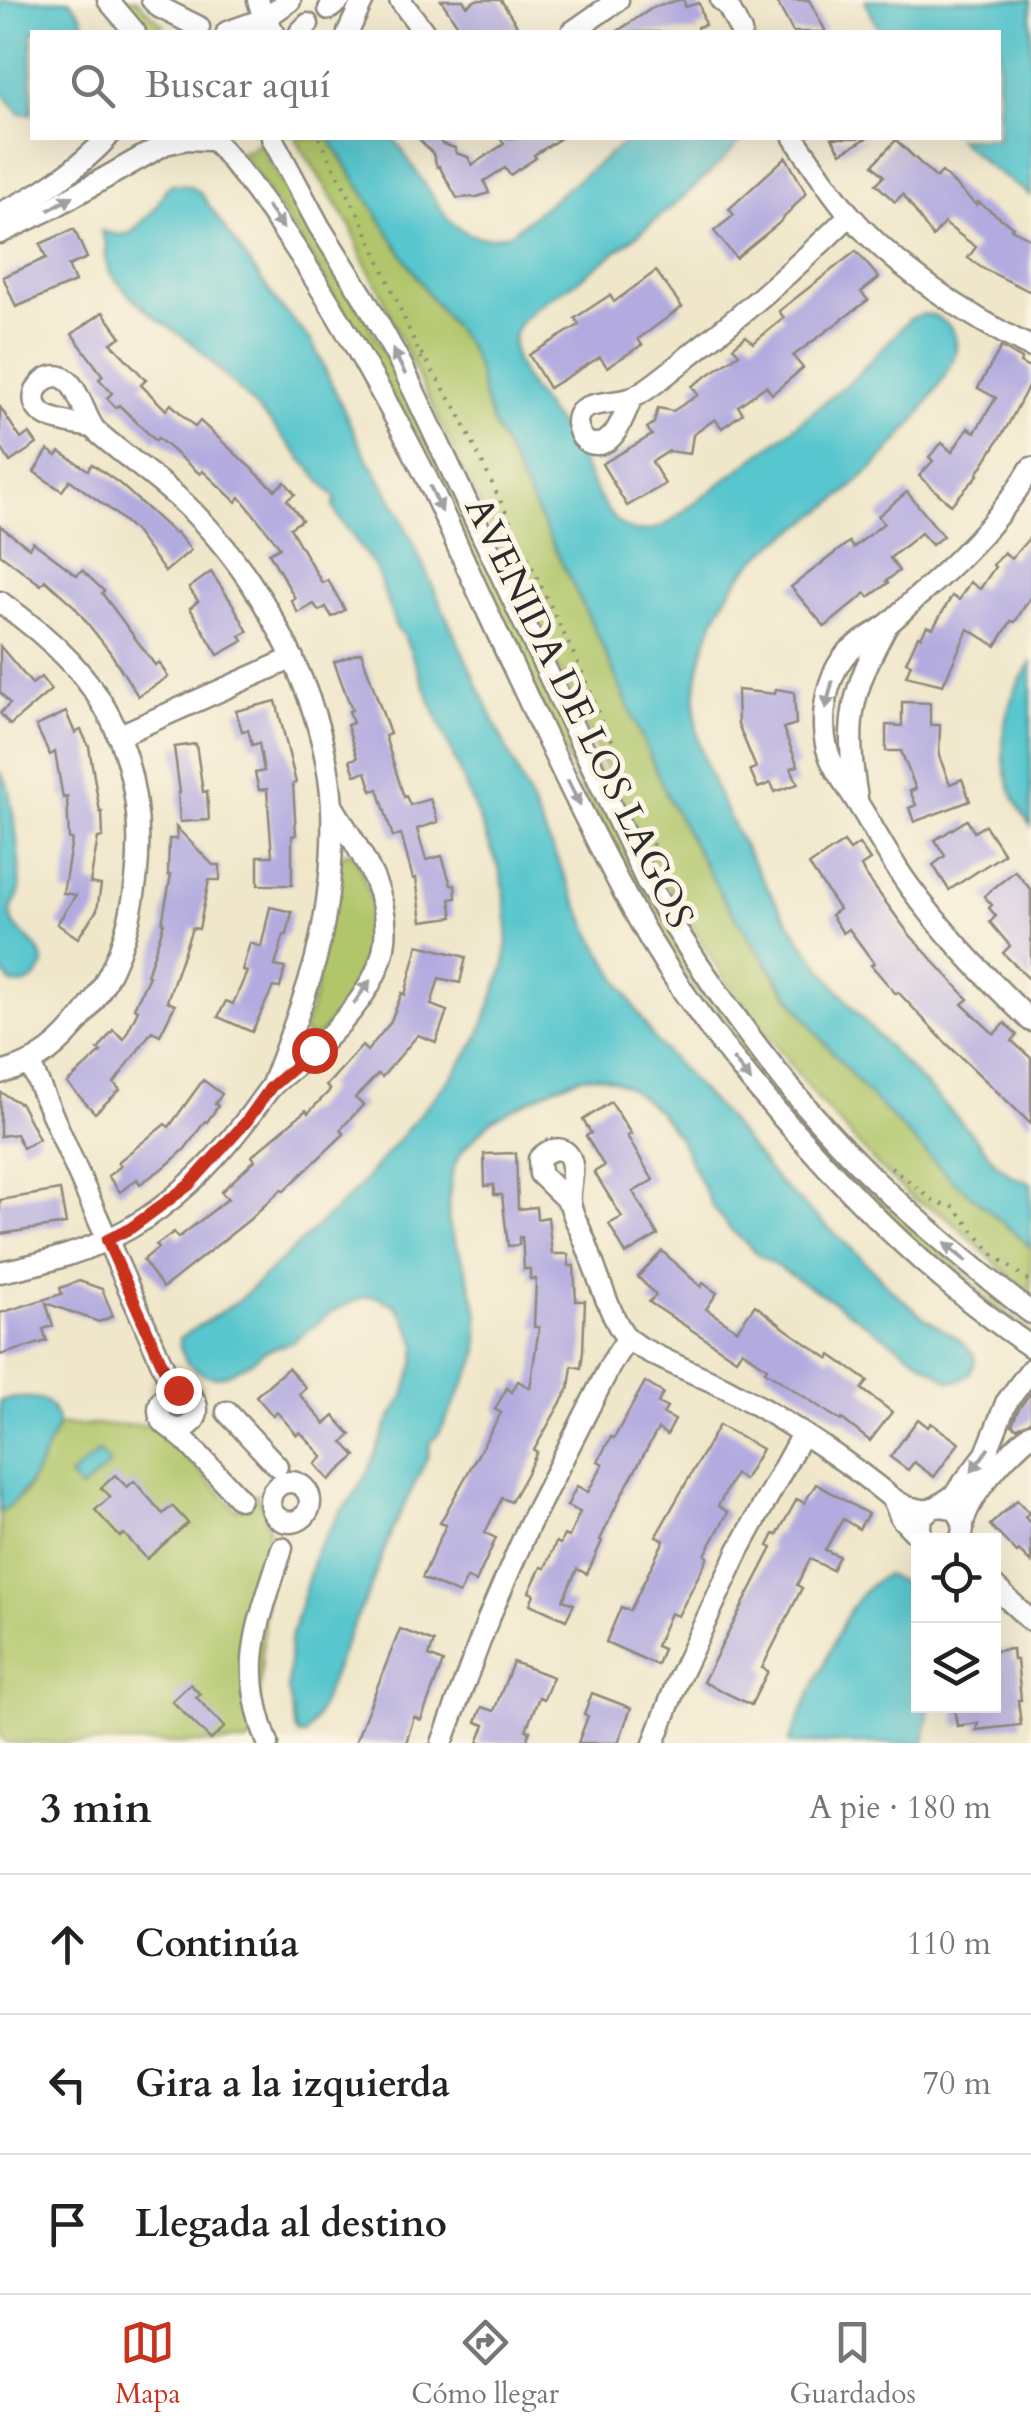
<!DOCTYPE html>
<html lang="es">
<meta charset="utf-8">
<style>
:root{--surface:#fff;--page:#f6f6f6;--text:#222;--muted:#767676;--line:#e0e0e0;--accent:#c8321e}
body{margin:0;font-family:Cardo,serif;background:var(--page);color:var(--text)}
.controls{position:absolute;right:30px;bottom:30px;display:grid;overflow:hidden;border-radius:0px;box-shadow:0 10px 40px #0002}
.controls button{width:90px;height:90px;display:grid;place-items:center;padding:0;border:0;border-bottom:2px solid var(--line);background:var(--surface);color:var(--text);font:50px sans-serif}
.stop{position:absolute;width:30px;height:30px;margin:-22px;border:8px solid #c8321e;border-radius:50%;background:#fff}
.stop.end{background:#c8321e;border-color:#fff;box-shadow:0 2px 10px #0008}
.list{margin:0;padding:0;list-style:none}
h2{display:flex;justify-content:space-between;align-items:center;height:130px;margin:0;padding:0 40px;font-size:42px}
h2 small{font-size:32px;font-weight:400;color:var(--muted)}
.list li{display:grid;grid-template-columns:65px 1fr auto;gap:30px;align-items:center;box-sizing:border-box;height:140px;padding:0 40px;border-top:2px solid var(--line)}
.list b{display:block;font-size:38px;white-space:nowrap}
.list em{font-size:32px;font-style:normal;color:var(--muted)}
.icon{flex:none;width:55px;height:55px;fill:none;stroke:currentColor;stroke-width:2;stroke-linecap:round;stroke-linejoin:round}
.map{position:relative;flex:none;width:1031px;height:1743px;overflow:hidden}
.search{position:absolute;background:var(--surface);box-shadow:0 10px 40px #0002;left:30px;right:30px;top:30px;height:110px;display:flex;align-items:center;gap:25px;box-sizing:border-box;padding:0 35px;border-radius:0px;color:var(--muted);font-size:38px}
.sheet{height:550px;background:var(--surface)}
nav{display:flex;justify-content:space-around;align-items:center;box-sizing:border-box;height:140px;border-top:2px solid var(--line);background:var(--surface);font-size:28px;color:var(--muted)}
nav a{display:grid;justify-items:center;gap:5px}
nav .on{color:var(--accent)}
.map>svg:first-child{display:block}
.green{fill:#b1c66a;stroke:#6e784a;stroke-width:2.5}
.water{fill:#59c6ce;stroke:#42787c;stroke-width:2.5}
.building{fill:#b3abdf}
.lines{fill:none;stroke-linecap:round;stroke-linejoin:round}
.minor-casing{stroke:#8e897b;stroke-width:25}
.path{stroke:#8e897b;stroke-width:4;stroke-dasharray:2.5 8;stroke-linecap:butt}
.minor{stroke:#fff;stroke-width:20}
.oneway{fill:#a0a0a0}
.route{stroke:#c8321e;stroke-width:12}
.labels{text-anchor:middle;stroke-width:10;stroke-linejoin:round;paint-order:stroke}
.street-label{font-size:38px;fill:#2b2b2b;stroke:#fcf5e5}
</style>
<div class="map">
<svg width="1031" height="1743" viewBox="0 0 1031 1743">
<rect width="100%" height="100%" fill="#fcf5e5"/>
<filter id="ink" filterUnits="userSpaceOnUse"><feTurbulence type="fractalNoise" baseFrequency=".01" numOctaves="2"/><feDisplacementMap in="SourceGraphic" scale="20" xChannelSelector="R" yChannelSelector="G"/><feConvolveMatrix kernelMatrix="1 2 1 2 8 2 1 2 1" color-interpolation-filters="sRGB"/></filter>
<filter id="wash" filterUnits="userSpaceOnUse"><feTurbulence type="fractalNoise" baseFrequency=".0048" numOctaves="4" result="noise"/><feDisplacementMap in="SourceGraphic" scale="40" xChannelSelector="R" yChannelSelector="G"/><feGaussianBlur stdDeviation="2.25" result="paint"/><feColorMatrix in="noise" values="0 0 0 0 0 0 0 0 0 0 0 0 0 0 0 0 0 1.4 0 .05"/><feComposite in="paint" operator="in"/></filter>
<g filter="url(#wash)">
<rect width="100%" height="100%" fill="#f0e7cb"/>
<g class="green">
<polygon points="120,0 137,0 163,25 157,32 149,32"/>
<polygon points="295,138 329,138 426,291 467,345 477,367 484,398 493,424 598,636 668,798 723,898 782,987 818,1035 863,1088 947,1175 1031,1247 1031,1296 944,1214 913,1199 880,1168 820,1102 727,983 643,846 393,324 381,292 364,262 351,227"/>
<polygon points="262,140 268,159 358,304 398,379 729,1024 947,1256 987,1297 1031,1332 1031,1339 942,1267 850,1181 792,1118 723,1031 687,980 649,918 580,787 413,432 311,256 241,152 248,151"/>
<path d="M345,853H352C360,863 363,877 368,890C391,958 360,983 321,1034L311,1038L305,1036L304,1029L314,997L338,858Z"/>
<path d="M58,1425H156L237,1510L256,1494C271,1518 271,1541 267,1568L257,1734L247,1743H6L0,1736V1513L23,1495L35,1475L39,1463Z"/>
</g>
<g class="water">
<path d="M0,0H70C78,10 88,20 81,32H32V114L19,113L0,89Z"/>
<polygon points="865,0 1031,0 1031,196 984,163 957,138 998,138 998,32 880,32"/>
<path d="M329,138H394L447,218C466,238 485,242 511,233L630,138H743C732,152 719,164 706,176C667,213 624,246 581,278C563,291 540,301 525,318C515,327 512,340 514,353C519,381 555,419 572,443C581,458 587,476 596,491C613,524 629,543 667,524L782,437L853,379L910,319C920,314 929,312 939,318C971,338 951,366 936,390C907,435 872,473 829,506C800,529 764,546 741,576C720,602 707,632 700,664C695,686 694,710 697,732C701,757 712,781 722,803C756,875 801,945 852,1007C897,1061 952,1107 995,1162L1011,1176L1031,1183V1247L947,1175L863,1088L818,1035L753,943L723,898L668,798L598,636L493,424L484,398L477,367L467,345L426,291Z"/>
<path d="M172,184C184,184 191,185 201,194L279,305L312,342L362,449L397,508L582,914L596,943L654,1039L728,1120L777,1181L855,1252L894,1292L923,1317L960,1340L974,1355L975,1363L969,1374L960,1381H950L831,1300L760,1256L730,1229L713,1207L680,1140L658,1111L628,1087L615,1081L599,1076L580,1077L555,1087L492,1120L465,1147L456,1161L452,1173L448,1204L449,1227L465,1266L478,1314V1352L475,1362L440,1432L430,1443L428,1456L389,1537L368,1594L346,1640L317,1716L305,1736L299,1735L296,1730L288,1689L290,1640L309,1576L316,1551L341,1511L353,1497L368,1471L389,1421L404,1396L415,1363L417,1347L414,1337L404,1317L396,1306L375,1296L363,1297L330,1313L294,1341L263,1352L252,1361L228,1374L216,1377L205,1375L186,1362L180,1347V1338L237,1302L356,1190L452,1076L478,1039L505,965L508,928L504,888L499,868L404,636L397,630L376,569L338,516L333,506L336,499L271,423L195,345L156,318L130,296L110,273L106,258V243L101,231L119,235L131,233L156,208L165,190Z"/>
<path d="M1031,663V826C993,775 995,714 1031,663Z"/>
<path d="M0,772L7,783C13,814 20,846 19,877C19,883 21,888 19,893C17,902 10,905 11,915C13,934 40,939 44,965C37,980 28,987 12,984L0,969Z"/>
<path d="M16,1398C41,1397 52,1398 58,1425C40,1461 34,1489 0,1513V1401Z"/>
<polygon points="98,1452 110,1464 81,1490 69,1477"/>
<path d="M885,1575L918,1589V1706H929L924,1743H789C799,1718 809,1695 821,1671C838,1636 849,1595 885,1575Z"/>
</g>
<g id="blocks">
<g class="building">
<polygon points="441,0 463,0 467,6 476,0 501,0 521,32 462,32"/>
<polygon points="679,0 684,0 685,7 699,3 705,25 697,27 698,32 616,32 654,7"/>
<polygon points="776,0 809,0 826,32 793,32"/>
<polygon points="418,138 438,138 442,144 455,148 456,153 468,157 472,165 504,144 500,138 561,138 534,155 536,158 510,175 505,168 484,181 489,193 477,197 457,198 439,166 437,167 433,154"/>
<polygon points="832,138 867,138 841,153"/>
<polygon points="896,140 936,178 942,172 976,205 978,202 1013,227 1011,229 1031,239 1031,292 982,268 968,258 976,247 944,223 933,237 903,194 895,202 876,184 884,176 873,165"/>
<polygon points="786,157 806,193 778,224 736,258 714,231 734,215 729,209"/>
<polygon points="74,229 87,258 68,266 75,282 16,307 3,277 46,258 40,244"/>
<polygon points="856,251 879,278 861,292 868,300 793,356 803,368 772,394 766,386 738,406 743,413 722,428 715,419 693,435 690,454 669,451 652,462 665,484 627,506 602,464 652,435 647,428 654,423 658,408 673,411 698,395 692,386 739,354 733,347 746,336 753,343 784,318 779,311"/>
<polygon points="656,271 682,307 638,339 642,345 607,367 600,357 549,388 529,355 579,325 575,318 610,295 614,302"/>
<polygon points="103,312 121,337 111,343 146,380 141,385 166,410 171,404 195,427 200,421 275,490 285,482 295,494 287,500 302,520 290,528 322,583 328,580 345,610 332,617 326,607 319,611 314,604 298,613 291,600 295,598 269,553 280,547 240,497 236,502 203,471 200,474 158,438 156,441 119,405 116,408 107,398 112,393 99,379 103,376 72,334"/>
<polygon points="1001,347 1022,359 1020,363 1031,369 1031,381 1008,425 977,474 978,475 951,505 919,476 933,461 929,457 942,443 952,452 968,428 975,432 996,398 978,388"/>
<polygon points="0,407 21,439 29,433 37,444 10,462 0,446"/>
<polygon points="48,450 57,456 60,452 88,470 92,464 120,484 174,533 176,532 191,550 165,572 133,529 111,510 70,480 62,491 34,472"/>
<polygon points="907,492 943,536 932,545 921,533 890,558 899,571 886,581 888,583 869,597 866,593 825,627 791,587 849,542 853,548 884,523 878,516"/>
<polygon points="0,526 29,548 33,542 77,575 82,570 104,591 102,593 155,665 159,662 168,677 138,696 110,652 74,606 45,580 41,585 0,554"/>
<polygon points="1031,536 1031,596 1015,622 1011,621 996,646 968,629 943,685 906,676 911,664 906,662 918,636 921,637 927,626 933,628 952,596 959,600 970,582 980,589 995,567 993,565 1004,552 1011,559"/>
<polygon points="211,572 232,603 248,632 240,636 243,641 218,655 190,608 198,601 189,588"/>
<polygon points="0,646 32,684 41,677 51,690 10,725 0,713 10,704 0,692"/>
<polygon points="361,652 390,734 385,736 404,797 406,796 410,805 430,799 438,822 417,829 426,860 442,856 451,885 455,885 456,898 450,899 453,917 422,921 416,878 413,879 401,834 393,837 378,789 372,791 366,772 355,775 350,760 357,758 347,725 353,723 349,711 352,710 334,662"/>
<polygon points="776,689 794,692 796,724 783,728 798,766 791,768 798,784 775,792 771,783 758,788 750,770 756,768 738,724 737,690 775,694"/>
<polygon points="276,701 296,783 293,784 296,835 292,836 292,885 258,885 258,856 272,856 267,789 259,790 255,773 264,771 259,743 252,745 248,730 242,731 236,711"/>
<polygon points="902,702 930,703 930,725 940,725 939,756 950,784 962,779 970,801 914,822 909,808 916,805 910,791 916,789 901,751 886,751 886,725 902,726"/>
<polygon points="66,712 75,733 81,730 89,747 100,812 102,812 103,837 98,838 90,883 101,885 97,910 78,938 57,924 76,895 63,893 72,839 69,839 67,797 63,798 55,752 50,755 36,726"/>
<polygon points="196,744 203,792 207,791 209,820 180,822 178,793 180,793 174,747"/>
<polygon points="967,820 974,832 985,825 1004,854 949,890 933,865 945,856 935,840"/>
<polygon points="176,827 213,865 220,865 220,880 209,880 199,929 192,928 167,1001 175,1005 160,1035 152,1031 114,1083 120,1090 95,1113 67,1083 101,1052 98,1050 113,1030 124,1039 138,1010 134,1008 149,976 147,975 164,923 162,923 171,875 168,875 169,839 177,839"/>
<polygon points="844,842 850,850 859,844 870,860 861,866 865,874 909,934 968,999 962,1004 994,1034 1005,1023 1017,1035 1012,1041 1031,1058 1031,1124 944,1041 898,992 896,994 871,965 874,963 849,929 843,933 831,915 839,909 809,865"/>
<polygon points="1015,871 1031,890 1031,981 1003,953 1010,946 990,922 996,916 989,908 992,905 984,896"/>
<polygon points="270,907 292,912 287,935 284,935 275,966 285,968 280,988 273,987 252,1032 218,1017 226,1001 233,1004 247,972 242,970 250,943 261,947"/>
<polygon points="418,945 466,957 460,983 439,978 431,1005 447,1011 436,1042 418,1035 382,1077 378,1074 355,1098 363,1105 340,1130 344,1134 284,1191 282,1189 249,1220 163,1288 143,1260 158,1248 156,1245 174,1232 178,1238 228,1199 221,1192 255,1160 252,1156 306,1110 308,1113 330,1090 326,1086 362,1046 367,1051 390,1023 402,993 405,995"/>
<polygon points="203,1080 222,1094 215,1104 218,1106 207,1122 205,1121 185,1149 166,1166 140,1184 137,1179 120,1192 108,1176 121,1166 118,1162 165,1124 169,1127"/>
<polygon points="0,1092 21,1104 39,1139 23,1148 16,1134 0,1136"/>
<polygon points="611,1102 631,1134 627,1136 653,1180 633,1192 658,1235 626,1254 609,1224 622,1217 594,1172 604,1166 586,1136 591,1133 583,1120"/>
<polygon points="516,1153 518,1209 536,1207 537,1219 548,1217 552,1254 568,1254 569,1266 574,1266 576,1301 585,1301 583,1351 581,1368 572,1366 569,1388 534,1450 537,1452 526,1475 511,1502 502,1498 485,1533 496,1538 476,1582 467,1578 459,1594 422,1578 446,1525 440,1523 501,1413 495,1409 507,1388 512,1392 518,1381 530,1388 539,1327 534,1327 536,1279 530,1279 530,1269 524,1269 522,1237 519,1237 519,1245 508,1246 502,1195 494,1195 494,1185 485,1186 484,1154"/>
<polygon points="60,1190 66,1224 0,1234 0,1200"/>
<polygon points="662,1251 701,1287 703,1283 717,1293 706,1309 737,1330 755,1305 787,1330 829,1359 831,1355 868,1381 862,1389 892,1412 870,1441 842,1419 841,1421 765,1371 767,1368 742,1350 736,1359 649,1302 656,1295 638,1277"/>
<polygon points="79,1281 102,1289 113,1316 99,1322 46,1303 53,1326 43,1329 47,1341 0,1355 0,1313 62,1294 60,1288"/>
<polygon points="288,1368 306,1388 299,1394 325,1424 334,1416 351,1435 343,1442 356,1456 329,1480 315,1464 323,1457 300,1432 297,1435 277,1412 273,1416 256,1396"/>
<polygon points="645,1382 663,1393 658,1403 667,1408 663,1414 675,1420 667,1435 658,1429 621,1496 600,1540 602,1541 587,1574 577,1569 563,1600 574,1604 566,1620 530,1604 534,1594 529,1592 541,1567 545,1568 556,1542 560,1544 564,1535 569,1537 580,1512 567,1506 577,1486 588,1492 603,1464 598,1461 611,1437 614,1438"/>
<polygon points="1031,1392 1031,1421 1017,1428 1012,1425 1018,1410"/>
<polygon points="918,1419 928,1427 931,1423 959,1443 934,1477 914,1462 908,1470 890,1457"/>
<polygon points="719,1425 762,1449 744,1480 735,1474 718,1506 728,1512 705,1555 708,1557 678,1616 670,1613 656,1646 663,1649 657,1665 606,1642 621,1607 630,1611 664,1540 656,1536"/>
<polygon points="115,1475 127,1487 134,1481 163,1514 172,1506 188,1523 147,1559 124,1534 120,1537 95,1510 110,1497 101,1488"/>
<polygon points="816,1484 868,1514 859,1529 843,1519 825,1550 839,1556 832,1570 810,1559 797,1585 802,1588 762,1668 768,1671 751,1705 703,1682 772,1548 768,1546 774,1534 777,1535 797,1499 804,1503"/>
<polygon points="1017,1500 1029,1513 1025,1517 1031,1524 1031,1563 1019,1551 1017,1553 990,1525"/>
<polygon points="400,1629 434,1642 429,1656 443,1662 421,1720 414,1717 406,1743 355,1743"/>
<polygon points="1012,1649 1013,1660 1017,1660 1021,1700 1018,1700 1021,1725 976,1730 978,1723 957,1726 954,1706 994,1706 994,1651"/>
<polygon points="513,1662 553,1677 544,1699 539,1697 526,1730 530,1731 526,1743 478,1743 485,1725 476,1722 482,1707 494,1711"/>
<polygon points="190,1684 200,1694 196,1697 225,1727 211,1740 172,1701"/>
<polygon points="592,1693 631,1708 618,1743 578,1743 588,1716 584,1714"/>
</g>
</g>
</g>
<g filter="url(#ink)">
<use href="#blocks" fill-opacity="0" stroke="#8e897b" stroke-width="2.5"/>
<g class="lines">
<defs>
<g id="minor">
<polyline points="108,0 135,32"/>
<polyline points="152,0 159,7 199,27"/>
<polyline points="258,0 264,19 274,32"/>
<polyline points="400,0 424,32"/>
<polyline points="721,0 728,6 741,32"/>
<polyline points="329,9 340,0"/>
<polyline points="227,32 264,19 290,1"/>
<polyline points="300,32 308,24"/>
<polyline points="348,32 363,0"/>
<polyline points="572,32 618,0"/>
<path d="M272,138L319,226L366,301L402,366L647,882C712,991 787,1096 879,1184C927,1230 979,1272 1031,1313"/>
<path d="M794,138C812,163 829,190 849,214C893,266 970,318 1031,347"/>
<path d="M215,141C270,204 313,274 355,346C376,384 398,421 417,459C439,501 457,546 477,589C528,699 578,809 636,915C682,999 743,1075 807,1145C874,1220 948,1290 1031,1347"/>
<path d="M0,213C38,197 79,168 107,138"/>
<polyline points="0,233 52,208 165,144 187,139 209,140"/>
<path d="M631,400C623,415 616,445 595,444C589,444 586,442 582,437C579,433 578,428 577,423C577,397 619,406 634,397C656,385 675,367 695,351C750,309 800,264 850,215"/>
<path d="M91,427C73,423 25,421 36,390C38,387 43,381 46,379C77,363 82,419 97,432C128,459 162,481 191,510C265,583 326,702 332,807C334,855 328,911 316,958C304,1002 287,1045 271,1087"/>
<path d="M1031,468C1002,518 959,561 916,598C906,607 898,616 888,624C874,635 857,642 845,655C825,680 820,720 827,749C833,770 846,784 857,802C875,830 889,859 909,886C945,935 987,979 1031,1021"/>
<path d="M0,602C50,637 96,679 119,737C153,825 142,938 85,1013C61,1045 39,1064 0,1073"/>
<polyline points="118,736 293,658"/>
<path d="M857,798C844,723 851,691 887,625"/>
<polyline points="30,1064 166,1373 189,1393"/>
<path d="M570,1203L540,1174L539,1159C547,1150 563,1143 570,1158C576,1171 568,1189 570,1203C572,1215 580,1228 584,1239C594,1264 610,1318 626,1337C638,1351 707,1378 728,1389C786,1421 842,1457 893,1499"/>
<path d="M0,1272C45,1263 90,1251 130,1228C177,1201 215,1161 247,1119C255,1109 262,1098 270,1088C282,1075 298,1065 311,1053C342,1025 381,983 385,940C390,891 357,847 333,807"/>
<circle cx="178" cy="1410" r="19"/>
<polyline points="227,1412 277,1466"/>
<polyline points="168,1426 186,1441 240,1499"/>
<circle cx="290" cy="1502" r="20"/>
<polyline points="938,1506 953,1496 986,1454 1006,1403 1031,1369"/>
<path d="M963,1524C969,1494 1008,1453 1031,1434"/>
<polyline points="922,1540 901,1518 893,1499 907,1507 928,1511"/>
<path d="M923,1540C905,1496 978,1495 960,1540"/>
<polyline points="994,1586 1031,1621"/>
<path d="M268,1743C237,1663 259,1624 282,1548"/>
<polyline points="442,1743 487,1622 529,1525 612,1362 627,1339"/>
<polyline points="654,1743 678,1680 739,1550 802,1434"/>
</g>
</defs>
<use href="#minor" class="minor-casing"/>
<g class="path">
<polyline points="319,138 365,227 422,360"/>
<polyline points="421,353 456,408 587,682 602,724 609,733 633,789 637,817"/>
<polyline points="647,834 693,917"/>
<polyline points="891,1167 935,1202 954,1207 993,1254 1031,1283"/>
</g>
<use href="#minor" class="minor"/>
</g>
<defs><path id="oneway-solid" d="M-6-.8H1V-3.2L6.5 0L1 3.2V.8H-6Z" transform="scale(2.5)"/></defs>
<g class="oneway">
<use href="#oneway-solid" transform="translate(61 203) rotate(-30)"/>
<use href="#oneway-solid" transform="translate(275 217) rotate(54)"/>
<use href="#oneway-solid" transform="translate(399 362) rotate(-117)"/>
<use href="#oneway-solid" transform="translate(436 499) rotate(65)"/>
<use href="#oneway-solid" transform="translate(829 695) rotate(104)"/>
<use href="#oneway-solid" transform="translate(574 793) rotate(64)"/>
<use href="#oneway-solid" transform="translate(362 992) rotate(-55)"/>
<use href="#oneway-solid" transform="translate(742 1070) rotate(51)"/>
<use href="#oneway-solid" transform="translate(955 1252) rotate(-141)"/>
<use href="#oneway-solid" transform="translate(980 1460) rotate(126)"/>
</g>
</g>
<g class="lines" filter="url(#ink)">
<polyline class="route" points="178,1390 188,1394 166,1373 107,1240 131,1228 189,1185 246,1122 271,1087 314,1050"/>
</g>
<g class="labels">
<g class="street-label">
<text transform="translate(580 712) rotate(64)" y="13">AVENIDA DE LOS LAGOS</text>
</g>
</g>
</svg>
<div class="controls">
<button><svg class="icon" aria-label="locate" viewBox="0 0 24 24"><circle cx="12" cy="12" r="6"/><path d="M12 2v4M12 18v4M2 12h4M18 12h4"/></svg></button>
<button><svg class="icon" aria-label="layers" viewBox="0 0 24 24"><path d="M12 4l9 5-9 5-9-5zM3 14l9 5 9-5"/></svg></button>
</div>
<div class="stop" style="left:314px;top:1050px"></div>
<div class="stop end" style="left:178px;top:1390px"></div>
<div class="search"><svg class="icon" aria-label="search" viewBox="0 0 24 24"><circle cx="10" cy="10" r="6"/><path d="M15 15l6 6"/></svg>Buscar aquí</div>
</div>
<section class="sheet">
<h2>3 min<small>A pie · 180 m</small></h2>
<ul class="list">
<li><svg class="icon" aria-label="ahead" viewBox="0 0 24 24"><path d="M12 20V5M6 11l6-6 6 6"/></svg><div><b>Continúa</b></div><em>110 m</em></li>
<li><svg class="icon" aria-label="left" viewBox="0 0 24 24"><path d="M17 20v-9H6M10 6l-5 5 5 5"/></svg><div><b>Gira a la izquierda</b></div><em>70 m</em></li>
<li><svg class="icon" aria-label="arrive" viewBox="0 0 24 24"><path d="M6 21V4h12l-3 4 3 4H6"/></svg><div><b>Llegada al destino</b></div></li>
</ul>
</section>
<nav>
<a class="on"><svg class="icon" aria-label="map" viewBox="0 0 24 24"><path d="M3 6l6-2 6 2 6-2v14l-6 2-6-2-6 2zM9 4v14M15 6v14"/></svg>Mapa</a>
<a><svg class="icon" aria-label="directions" viewBox="0 0 24 24"><path d="M12 3l9 9-9 9-9-9zM9 14v-3h6M13 9l2 2-2 2"/></svg>Cómo llegar</a>
<a><svg class="icon" aria-label="saved" viewBox="0 0 24 24"><path d="M7 4h10v16l-5-4-5 4z"/></svg>Guardados</a>
</nav>
